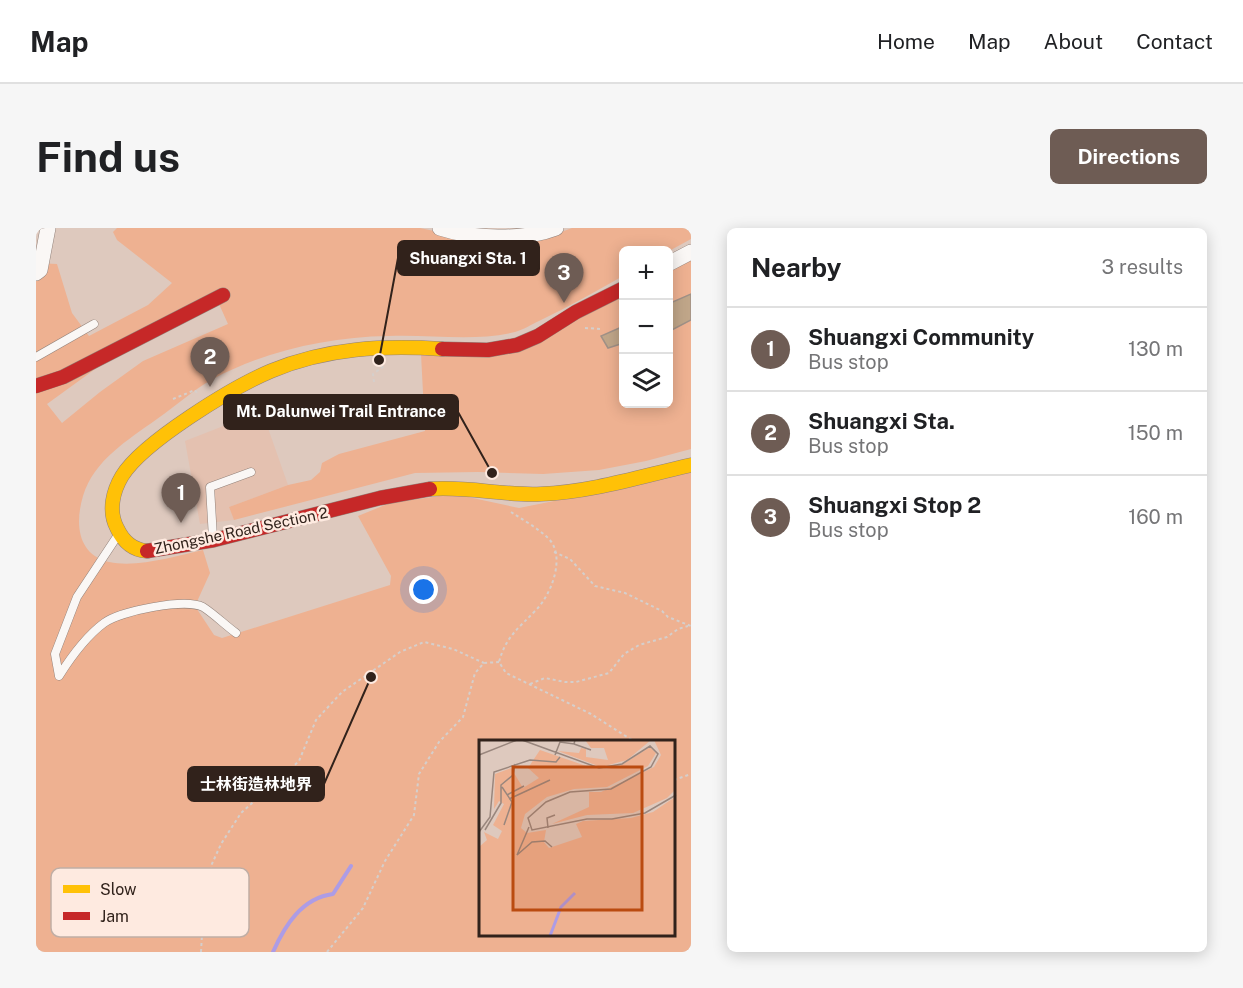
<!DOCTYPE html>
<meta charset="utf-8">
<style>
:root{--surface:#fff;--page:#f6f6f6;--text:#202124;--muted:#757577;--line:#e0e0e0;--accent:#6e5c54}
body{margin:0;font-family:"Public Sans","Noto Sans TC",sans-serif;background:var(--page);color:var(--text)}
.controls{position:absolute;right:18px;top:18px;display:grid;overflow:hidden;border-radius:9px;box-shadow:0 3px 15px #0003}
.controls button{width:54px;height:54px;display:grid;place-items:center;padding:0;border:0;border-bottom:2px solid var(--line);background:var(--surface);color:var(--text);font:30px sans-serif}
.you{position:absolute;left:388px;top:362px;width:21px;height:21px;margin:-15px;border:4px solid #fff;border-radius:50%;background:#1a73e8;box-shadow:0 0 0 9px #1a73e833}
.badge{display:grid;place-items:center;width:39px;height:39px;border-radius:50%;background:var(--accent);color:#fff;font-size:20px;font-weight:700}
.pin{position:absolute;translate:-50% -50px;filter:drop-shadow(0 2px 3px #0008)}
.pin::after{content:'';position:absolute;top:32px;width:21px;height:18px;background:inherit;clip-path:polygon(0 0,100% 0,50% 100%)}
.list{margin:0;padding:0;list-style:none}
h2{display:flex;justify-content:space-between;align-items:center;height:78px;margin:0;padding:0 24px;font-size:26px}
h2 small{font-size:20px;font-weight:400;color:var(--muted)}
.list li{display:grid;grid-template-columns:39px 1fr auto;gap:18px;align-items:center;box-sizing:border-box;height:84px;padding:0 24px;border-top:2px solid var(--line)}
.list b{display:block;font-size:22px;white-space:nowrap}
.list p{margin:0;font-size:20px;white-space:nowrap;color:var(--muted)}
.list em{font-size:20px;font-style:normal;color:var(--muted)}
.icon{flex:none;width:33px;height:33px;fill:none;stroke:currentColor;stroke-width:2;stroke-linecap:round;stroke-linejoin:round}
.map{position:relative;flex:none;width:655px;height:724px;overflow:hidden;border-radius:9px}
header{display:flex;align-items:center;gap:36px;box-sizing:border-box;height:84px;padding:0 30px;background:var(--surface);border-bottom:2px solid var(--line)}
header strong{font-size:28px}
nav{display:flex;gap:33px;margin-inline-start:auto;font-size:21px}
.intro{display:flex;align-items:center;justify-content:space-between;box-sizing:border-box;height:144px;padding:0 36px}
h1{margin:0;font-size:42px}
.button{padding:15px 27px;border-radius:9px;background:var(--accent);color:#fff;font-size:21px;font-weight:700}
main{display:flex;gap:36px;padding:0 36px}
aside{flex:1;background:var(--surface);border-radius:9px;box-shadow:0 3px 15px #0003}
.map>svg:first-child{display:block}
.built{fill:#e4c1b0}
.green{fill:#eeb191;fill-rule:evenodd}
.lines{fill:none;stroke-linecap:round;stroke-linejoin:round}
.stream{stroke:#ad9ce5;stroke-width:4}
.building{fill:#c0a689;stroke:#a09187;stroke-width:1.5}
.lane-casing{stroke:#92827a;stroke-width:9}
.street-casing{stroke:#92827a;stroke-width:16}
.slow-casing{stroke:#92827a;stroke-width:15}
.jam-casing{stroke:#92827a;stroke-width:15}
.path{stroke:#d5cfcc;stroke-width:2;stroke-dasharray:3 3;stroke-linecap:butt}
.lane{stroke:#faf7f5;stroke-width:8}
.street{stroke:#faf7f5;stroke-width:15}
.slow{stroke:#ffc107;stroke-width:14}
.jam{stroke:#c62828;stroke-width:14}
.labels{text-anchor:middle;stroke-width:5;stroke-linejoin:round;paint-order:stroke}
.street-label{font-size:15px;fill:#31221b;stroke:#feeae0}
.inset-river{fill:none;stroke:#ad9ce5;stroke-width:3}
.inset-road{fill:none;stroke:#99867d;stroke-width:1.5}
.view{fill:#ba4b10;fill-opacity:0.15;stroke:#ba4b10;stroke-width:3}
.inset-edge{fill:none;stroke:#31221b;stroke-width:3}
.key{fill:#feeae0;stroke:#c0aea5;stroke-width:1.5}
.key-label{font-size:16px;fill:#31221b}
.leader{fill:none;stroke:#31221b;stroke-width:2}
.callout-dot{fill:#31221b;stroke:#feeae0;stroke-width:2}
.callout{fill:#31221b;stroke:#31221b;stroke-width:2}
.callout-label{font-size:16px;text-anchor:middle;font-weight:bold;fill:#fff}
</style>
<header>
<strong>Map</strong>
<nav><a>Home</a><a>Map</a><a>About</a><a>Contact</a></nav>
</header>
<div class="intro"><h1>Find us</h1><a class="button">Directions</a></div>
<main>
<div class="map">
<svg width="655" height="724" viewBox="0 0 655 724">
<rect width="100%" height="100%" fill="#dec9be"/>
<polygon class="built" points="226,183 252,257 193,279 198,292 164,296 149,213"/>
<g class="green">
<path d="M81,0H384L440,12L520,6L536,0H655V11L633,23L588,22L587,48C560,63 532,79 503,93C496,96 487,102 479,104C438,114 393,106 352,108C292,109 229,123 177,151C157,162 140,178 121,191C92,212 58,232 47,268C39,295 41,326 73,334C102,340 139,328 167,322L174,345L159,378L178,407L186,410L354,357L355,348L322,288L354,275L418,266L483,280L598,257L655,242V724H0V35L21,36L36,85L53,108L112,77L136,55L81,12L77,4ZM183,76L192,96L107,133L64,164L26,195L11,176L62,139ZM445,514H638V708H445Z"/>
<polygon points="655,31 655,221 610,233 563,242 507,246 442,244 379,245 198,292 193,279 252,257 275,252 284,244 286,235 303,226 389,203 385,126 449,126 587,67 588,176 632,176 633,43"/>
</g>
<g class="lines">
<path class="stream" d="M237,724C249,697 266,670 297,666L315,638"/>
</g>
<g class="building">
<polygon points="655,66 655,92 632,104 632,76"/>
<polygon points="588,98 588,115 572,120 565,108"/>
</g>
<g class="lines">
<defs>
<g id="lane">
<polyline points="0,129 58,96"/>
<path d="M82,307L41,369L19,426L23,448C35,429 49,409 68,395C84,383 149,370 167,379C178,386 189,397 200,405"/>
<polyline points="177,310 174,259 215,244"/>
</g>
<g id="street">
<path d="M404,0C438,11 486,13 520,0"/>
<polyline points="632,36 655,24"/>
<polyline points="0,45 4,42 12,0"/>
</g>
<g id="slow">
<path d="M394,261C432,258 468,268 505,266C556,264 606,248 655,237"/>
<path d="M111,323C96,322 87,313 81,300C72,283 77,263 86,248C107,214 197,159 235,143C290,120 348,117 406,121"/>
</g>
<g id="jam">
<polyline points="406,121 452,122 481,117 502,108 540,84 588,60"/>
<polyline points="0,158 27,149 187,67"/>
<polyline points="111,323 178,312 344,270 394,261"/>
</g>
</defs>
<use href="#lane" class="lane-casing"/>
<use href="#street" class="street-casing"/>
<use href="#slow" class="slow-casing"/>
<use href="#jam" class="jam-casing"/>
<g class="path">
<polyline points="549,100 566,101"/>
<polyline points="338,154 337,146 348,138"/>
<polyline points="137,171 159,162 161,165"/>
<path d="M475,284C487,292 502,300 513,311C530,329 515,367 500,382C483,400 470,408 463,434L470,445L555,486L599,514"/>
<polyline points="518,324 534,331 559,358 589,365 626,383 632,389 655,398"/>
<polyline points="494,456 509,450 529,454 540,454 573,445 588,426 603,417 631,409 642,401 652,398"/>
<polyline points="638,552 655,546"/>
<polyline points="165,724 166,706 179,670 175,638 185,616 205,585 263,533 280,492 306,464 364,424 388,414 417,421 448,435"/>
<polyline points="291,724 327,680 349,633 378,587 383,546 403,514 427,489 439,445 448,435 463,434"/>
</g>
<use href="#lane" class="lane"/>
<use href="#street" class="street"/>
<use href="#slow" class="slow"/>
<use href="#jam" class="jam"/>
</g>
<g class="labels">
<g class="street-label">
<text transform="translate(205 303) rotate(-12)" y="5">Zhongshe Road Section 2</text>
</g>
</g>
<g transform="translate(443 512)">
<rect width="196" height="196" fill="#dec9be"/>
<path d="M106,0H172L148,20L122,27L79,11L100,13L102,8L107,9V17L129,20L125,8H112ZM175,0H196V50L188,58L154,73L108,75L73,84L110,67V52H122L175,27L182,15ZM171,7L177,13L169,26L128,47L95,49L68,57L46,74L42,88L48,93L67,90L65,102L70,108L103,97L97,84L104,81L152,78L174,72L196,57V196H0V107L8,100L5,92L19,99L23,91L14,85L25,64L20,61L15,69L16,34L32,28L44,48L60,38L49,28L61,10L110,27L128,29L141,26Z" fill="#eeb191"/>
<path class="inset-river" d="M71,196L82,167L96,153"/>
<path class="inset-road" d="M43,0L120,28L143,24L171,6L179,14L172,27L132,49L91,52L67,62L49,78L53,90L108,79H133L166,73L197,55M95,4L112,10M0,15L38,0M76,15L81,2L95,4L96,0M23,47L33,62L25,85M28,55L45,46M30,59L71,40M50,87L38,115L53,102L66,101L73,107M69,88L68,78L76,75M6,90L22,63V45L34,35L36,24M0,92L11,77L15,32L51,20L77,22L81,17"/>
<path class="view" d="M34,27H163V170H34Z"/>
<rect width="196" height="196" class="inset-edge"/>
</g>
<rect x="15" y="640" width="198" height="69" rx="9" class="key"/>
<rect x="27" y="657" width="27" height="8" fill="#ffc107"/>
<rect x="27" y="684" width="27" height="8" fill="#c62828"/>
<g class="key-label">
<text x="64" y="667">Slow</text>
<text x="64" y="694">Jam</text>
</g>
<path class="leader" d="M343 132L362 30M456 245L422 184M335 449L288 556"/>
<g class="callout-dot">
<circle cx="343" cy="132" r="6"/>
<circle cx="456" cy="245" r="6"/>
<circle cx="335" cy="449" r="6"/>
</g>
<g class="callout">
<rect x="362" y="13" width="141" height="34" rx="6"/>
<rect x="188" y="167" width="234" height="34" rx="6"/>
<rect x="152" y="539" width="136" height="34" rx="6"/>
</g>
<g class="callout-label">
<text x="432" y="36">Shuangxi Sta. 1</text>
<text x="305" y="189">Mt. Dalunwei Trail Entrance</text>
<text x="220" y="562">士林街造林地界</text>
</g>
</svg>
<div class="controls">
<button>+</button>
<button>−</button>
<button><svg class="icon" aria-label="layers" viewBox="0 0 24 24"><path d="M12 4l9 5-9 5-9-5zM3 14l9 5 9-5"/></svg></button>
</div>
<div class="you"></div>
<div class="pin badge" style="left:145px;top:295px">1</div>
<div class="pin badge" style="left:174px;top:159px">2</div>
<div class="pin badge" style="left:528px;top:75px">3</div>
</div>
<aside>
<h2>Nearby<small>3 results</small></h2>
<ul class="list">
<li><span class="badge">1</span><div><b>Shuangxi Community</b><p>Bus stop</p></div><em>130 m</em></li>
<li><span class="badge">2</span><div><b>Shuangxi Sta.</b><p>Bus stop</p></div><em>150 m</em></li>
<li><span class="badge">3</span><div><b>Shuangxi Stop 2</b><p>Bus stop</p></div><em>160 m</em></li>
</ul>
</aside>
</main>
